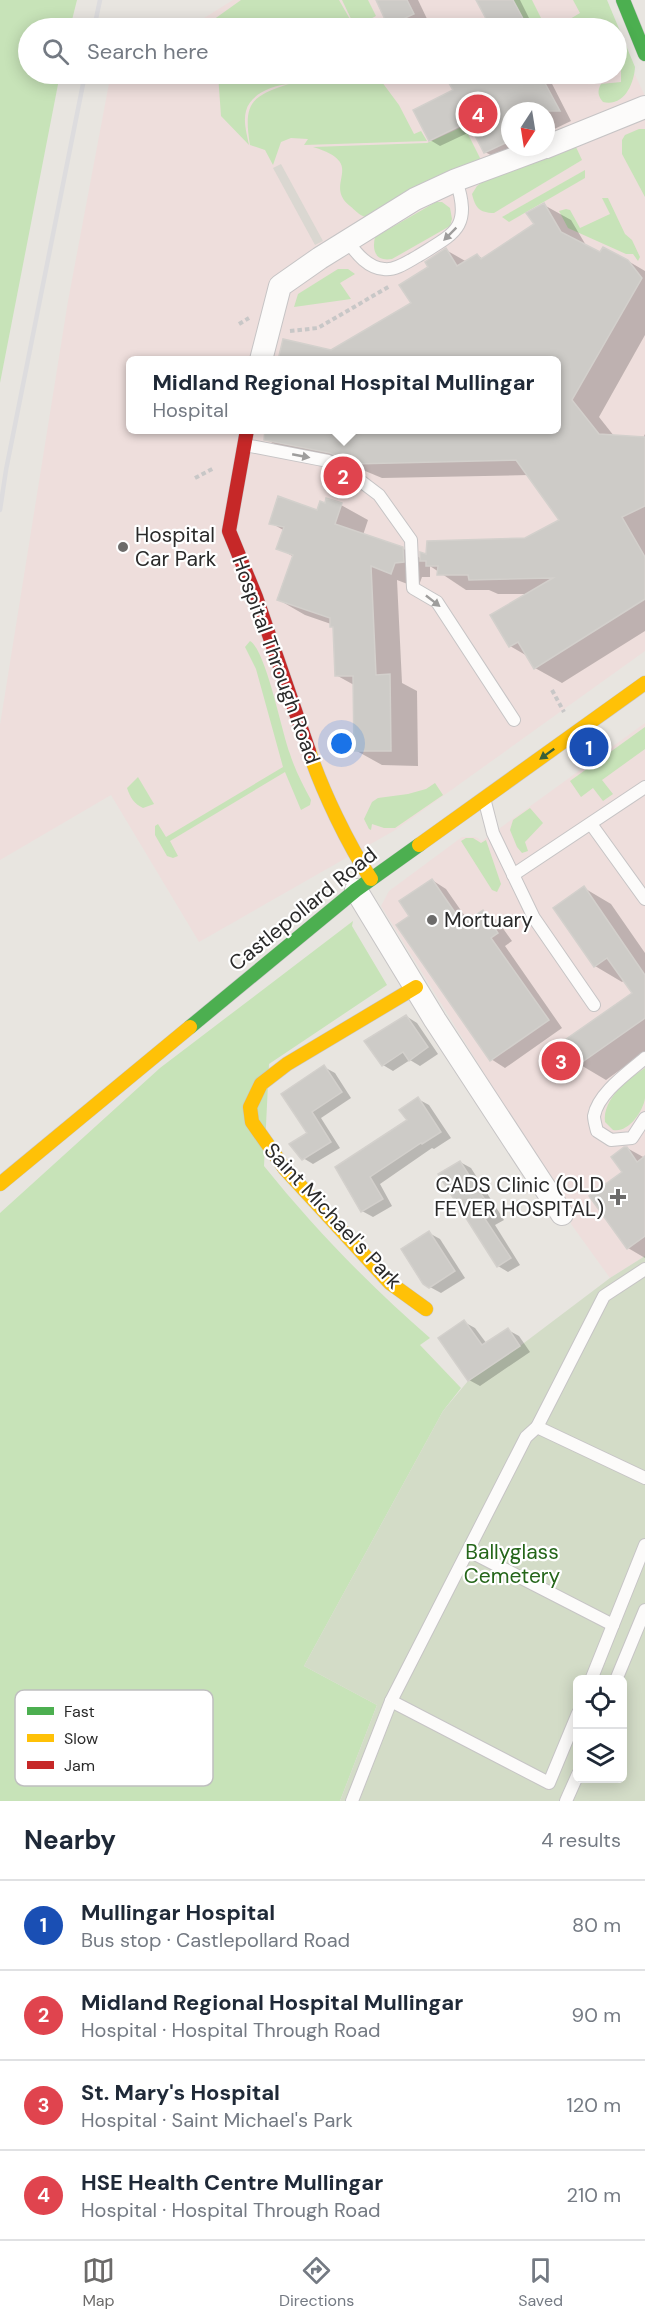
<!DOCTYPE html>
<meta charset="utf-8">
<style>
:root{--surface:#fff;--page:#f2f2f3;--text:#1f2937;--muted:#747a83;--line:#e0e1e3;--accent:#6c6b6a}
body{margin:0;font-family:"DM Sans",sans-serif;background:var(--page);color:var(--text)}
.controls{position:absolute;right:18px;bottom:18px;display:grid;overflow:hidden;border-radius:9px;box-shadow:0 3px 15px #0003}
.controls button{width:54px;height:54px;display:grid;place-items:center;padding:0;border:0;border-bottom:2px solid var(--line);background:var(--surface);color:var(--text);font:30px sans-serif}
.compass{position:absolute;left:501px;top:102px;width:54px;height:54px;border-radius:50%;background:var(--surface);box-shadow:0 3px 15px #0003;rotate:192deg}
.you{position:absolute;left:342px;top:744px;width:21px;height:21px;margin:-15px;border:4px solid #fff;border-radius:50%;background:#1a73e8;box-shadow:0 0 0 9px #1a73e833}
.badge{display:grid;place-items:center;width:39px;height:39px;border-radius:50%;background:var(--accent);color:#fff;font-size:20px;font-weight:700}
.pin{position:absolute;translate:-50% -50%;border:3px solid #fff;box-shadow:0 2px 6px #0006}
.popup{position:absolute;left:126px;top:356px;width:435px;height:78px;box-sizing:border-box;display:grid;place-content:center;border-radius:9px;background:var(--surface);filter:drop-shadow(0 2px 4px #0005);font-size:20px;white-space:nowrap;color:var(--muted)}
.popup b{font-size:22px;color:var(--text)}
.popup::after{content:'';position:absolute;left:50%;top:100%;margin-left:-12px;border:12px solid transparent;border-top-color:var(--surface)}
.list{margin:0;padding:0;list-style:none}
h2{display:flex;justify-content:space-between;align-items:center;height:78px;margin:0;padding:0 24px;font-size:26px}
h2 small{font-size:20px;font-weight:400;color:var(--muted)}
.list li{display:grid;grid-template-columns:39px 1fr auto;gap:18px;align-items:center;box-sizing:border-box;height:90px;padding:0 24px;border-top:2px solid var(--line)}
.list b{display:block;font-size:22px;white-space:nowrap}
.list p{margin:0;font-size:20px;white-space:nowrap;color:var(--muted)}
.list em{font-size:20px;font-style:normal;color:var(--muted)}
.icon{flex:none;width:33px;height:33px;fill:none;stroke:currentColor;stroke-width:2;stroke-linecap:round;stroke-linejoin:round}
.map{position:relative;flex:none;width:645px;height:1801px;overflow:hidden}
.search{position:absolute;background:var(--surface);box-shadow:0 3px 15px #0003;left:18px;right:18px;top:18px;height:66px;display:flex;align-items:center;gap:15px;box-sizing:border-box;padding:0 21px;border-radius:33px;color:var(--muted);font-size:22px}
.sheet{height:438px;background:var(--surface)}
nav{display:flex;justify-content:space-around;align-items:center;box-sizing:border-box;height:84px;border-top:2px solid var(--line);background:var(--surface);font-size:16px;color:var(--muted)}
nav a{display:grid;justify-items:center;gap:3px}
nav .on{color:var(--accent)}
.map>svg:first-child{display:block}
.medical{fill:#eededc;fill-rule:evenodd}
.green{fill:#c7e3b8}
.cemetery{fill:#d3dcc7;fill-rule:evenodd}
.plaza{fill:#dad7d1}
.shadow{fill:#0003}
.building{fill:#cdcbc7;stroke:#d3d0cc;stroke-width:1.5}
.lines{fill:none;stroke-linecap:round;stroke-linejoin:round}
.lane-casing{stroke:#c6c4c5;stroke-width:14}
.street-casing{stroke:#c6c4c5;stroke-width:24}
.fast-casing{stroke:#c6c4c5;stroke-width:15}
.slow-casing{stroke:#c6c4c5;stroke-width:15}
.jam-casing{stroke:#c6c4c5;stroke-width:15}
.path{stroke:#c8c7c7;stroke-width:4;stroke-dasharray:4.5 3;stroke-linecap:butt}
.lane{stroke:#fcfbfa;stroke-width:12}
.street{stroke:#fcfbfa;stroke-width:22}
.fast{stroke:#4caf50;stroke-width:14}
.slow{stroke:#ffc107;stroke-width:14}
.jam{stroke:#c62828;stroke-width:14}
.rail{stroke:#dddcde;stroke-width:4.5}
.oneway{fill:#9e9d9c}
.oneway2{fill:#385f39}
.poi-dot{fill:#6c6b6a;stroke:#fff;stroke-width:2}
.labels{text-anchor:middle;stroke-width:4.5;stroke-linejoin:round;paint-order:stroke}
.poi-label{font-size:21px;fill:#2a2a2a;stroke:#fff;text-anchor:start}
.street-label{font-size:21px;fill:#2a2a2a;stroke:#fff}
.park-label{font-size:21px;fill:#25661a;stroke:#fff}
.key{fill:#fff;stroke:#bfbfbf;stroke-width:1.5}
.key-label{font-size:16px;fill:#2a2a2a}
</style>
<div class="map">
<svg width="645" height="1801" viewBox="0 0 645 1801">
<rect width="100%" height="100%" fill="#e8e5e0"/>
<g class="medical">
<polygon points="233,0 600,0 613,28 188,28"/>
<path d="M617,37L645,96V651L397,829L199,942L111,795L0,860V725L68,301L110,78L117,74H616ZM510,111H546V147H510ZM130,360H556V430H130Z"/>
<polygon points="645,723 645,1256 610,1278 571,1224 572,1216 381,906 389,891 462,837 476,837 482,841"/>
</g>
<g class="green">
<polygon points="0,0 77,0 70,28 28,28 28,74 60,74 0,383"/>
<polygon points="241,0 339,0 355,28 214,28 213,20"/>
<polygon points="342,0 368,0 376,16 355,27"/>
<polygon points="513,0 532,0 546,28 528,28"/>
<path d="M573,0H607L635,67C634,84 624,107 603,102C598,96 597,91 601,84L621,82V69H617L616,28H575L570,19L580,13Z"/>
<path d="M218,74H376L399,105L414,134L421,131L427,141L304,145L308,139L291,138L281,142L273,165L265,150L250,145C243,103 251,96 289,84C273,85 250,94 246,111C243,122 247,135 249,145L221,116Z"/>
<path d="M464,126L482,162L365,217C359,215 355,210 350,206C322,183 369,164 313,147L427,143Z"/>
<polygon points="639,129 645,129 645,197 622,154 622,140 625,135"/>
<path d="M576,147L582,160L494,213C479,213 475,207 472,194L477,186L486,179Z"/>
<polygon points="585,170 585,178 509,222 502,217"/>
<polygon points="602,198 608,198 625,234 632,240 640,257 638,261 633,254 626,254 568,228 559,211 566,209 570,210 580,228 610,214"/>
<path d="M436,202H442L450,208L452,219L450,226L392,259C375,262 372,250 375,237Z"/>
<polygon points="338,269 348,269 355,274 340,283 351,299 294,307 298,294"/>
<path d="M250,641C266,650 282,733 290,754C295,770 303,785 311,800L310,805L301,810L285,772L170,841L178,856L173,858L167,856L155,835V826L158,824L166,837L283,767L256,669L245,647Z"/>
<polygon points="645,727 645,749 602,780 613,794 603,801 593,788 581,797 570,781"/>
<path d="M138,777L154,804L143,808C134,804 130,797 127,788Z"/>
<polygon points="435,783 443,795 395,828 384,828 372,824 371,830 369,829 364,819 372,802 378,798 408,794 426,789"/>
<polygon points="530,808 543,823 525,842 528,851 522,853 517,847 510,830 513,820"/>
<polygon points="466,838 473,838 481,843 486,840 501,884 497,892 492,890 461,841"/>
<path d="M353,921L352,926L387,985L269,1064L264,1166C313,1227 370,1286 430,1338L420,1345L461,1388L443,1411L304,1666L377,1705L340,1801H0V1213L160,1068Z"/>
<path d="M645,1068C645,1078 645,1089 645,1098C643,1112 628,1133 613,1130L605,1122C602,1099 628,1079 645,1068Z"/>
</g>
<path class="cemetery" d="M645,1256V1801H340L377,1705L304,1666L443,1411L468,1381L520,1346L610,1278ZM578,1680H622V1778H578Z"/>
<polygon class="plaza" points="281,164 323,241 315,245 273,168"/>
<g class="shadow">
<polygon points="377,0 418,0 429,23 418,28 395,28 389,25"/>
<polygon points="486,0 520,0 534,28 492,28 480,3"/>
<polygon points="459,74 547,74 571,121 546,133 546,111 510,111 510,147 519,147 496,158 485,152 474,130 440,146 430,140 455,91 448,79"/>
<polygon points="544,205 571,220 587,247 600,254 628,261 645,271 645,335 599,417 614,436 643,438 645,434 645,631 562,683 535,668 529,657 510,646 529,594 498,594 489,590 466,590 430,566 430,577 422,577 418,588 397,580 402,683 417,691 418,766 382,765 355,750 354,685 336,675 335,628 331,624 305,615 279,600 294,557 278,548 285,531 271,523 341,505 368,520 363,535 402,548 422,559 526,540 561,520 529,475 382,478 358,468 293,455 266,439 556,430 556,360 280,360 284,341 332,351 413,304 430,268 446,250 467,262 477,255 483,259 536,225"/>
<polygon points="432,880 446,889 469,922 483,912 497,920 512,941 505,946 562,1028 505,1068 491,1059 411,916"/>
<polygon points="584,888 611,904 645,953 645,1052 606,1080 579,1064 634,993 625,980 622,982 595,966"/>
<polygon points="406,1016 417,1023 438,1054 420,1066 410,1060 393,1071 383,1065"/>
<polygon points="324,1067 335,1073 351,1098 321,1118 340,1148 313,1164 303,1158 309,1133 283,1094"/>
<polygon points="418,1099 429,1105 451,1138 434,1149 432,1148 380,1184 392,1206 373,1217 362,1211 337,1168 409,1121"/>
<polygon points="627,1148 645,1158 645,1258 628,1248 624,1173"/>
<polygon points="460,1162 471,1168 504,1220 495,1225 520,1265 508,1272 498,1266"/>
<polygon points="429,1233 440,1239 465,1278 441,1293 430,1287"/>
<polygon points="464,1322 475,1328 487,1344 508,1330 519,1336 530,1352 480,1386 469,1380"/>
</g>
<g class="building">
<polygon points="376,0 407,0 414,14 388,26"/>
<polygon points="476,0 513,0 528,28 491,28"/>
<polygon points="455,74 540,74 560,111 510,111 510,141 484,153 468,122 429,141 413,110 453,90 446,78"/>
<polygon points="544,203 561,232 600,252 603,247 628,260 642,278 572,400 599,434 645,437 645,506 622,517 645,557 645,599 534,669 518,642 509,647 490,615 553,578 469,580 468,575 437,575 438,566 426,566 426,561 420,561 420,552 426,554 427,541 525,538 559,520 516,460 353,464 351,458 339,457 330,453 264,440 265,429 556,429 556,360 278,360 283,339 331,350 411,303 399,285 428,267 425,262 446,248 457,266 477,254 481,259 534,224 526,213"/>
<polygon points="278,496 317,510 320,501 325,503 326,498 342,503 335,524 403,547 404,562 395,563 391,574 371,566 376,675 390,674 391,751 354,751 353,676 335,676 333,627 330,627 330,618 277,600 293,555 276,549 284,527 269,524"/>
<polygon points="432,879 463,924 483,910 498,933 491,938 549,1020 490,1061 396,925 409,916 399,901"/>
<polygon points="584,886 645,975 645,1018 578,1065 562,1042 632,993 607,958 594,967 553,908"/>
<polygon points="406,1015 428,1047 409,1061 403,1052 382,1066 364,1041"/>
<polygon points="324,1065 342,1092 312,1112 331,1142 302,1160 289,1144 307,1133 281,1094"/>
<polygon points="418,1097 441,1132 422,1144 421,1143 370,1177 383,1199 361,1212 335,1167 407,1120 399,1110"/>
<polygon points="624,1147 627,1147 637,1162 645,1156 645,1236 627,1249 589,1196 622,1172 611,1157"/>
<polygon points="460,1161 494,1214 485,1219 511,1258 497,1267 438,1174"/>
<polygon points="429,1231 455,1271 429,1288 423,1284 401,1249"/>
<polygon points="464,1320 482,1345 508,1328 520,1346 468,1381 438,1338"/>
</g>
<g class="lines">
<defs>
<g id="lane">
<path d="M348,242C357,254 368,268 384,269C395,271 409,261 418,256C455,233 472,228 456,180"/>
<polyline points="245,445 328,461 350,473 379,495 411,540 413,588 437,602 514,720"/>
<polyline points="485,802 493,833 534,918 594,1005"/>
<polyline points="591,824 645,899"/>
<polyline points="513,875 645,787"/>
<path d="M645,1058C629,1072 598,1093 594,1116C594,1120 596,1127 597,1131L611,1140L632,1138L645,1118"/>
<polyline points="537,1427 604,1296 645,1269"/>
<polyline points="469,1551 613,1625"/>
<polyline points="591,1680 645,1545"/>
<polyline points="616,1680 645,1610"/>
<polyline points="578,1713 549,1783 391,1701 526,1437 537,1427 645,1478"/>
<polyline points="352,1801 391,1701"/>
<polyline points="566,1801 578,1774"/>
</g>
<g id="street">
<polyline points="546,147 645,107"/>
<polyline points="261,360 280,286 320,258 415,199 456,180 545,147"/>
<polyline points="356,890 435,1020 562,1214"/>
</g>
<g id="fast">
<polyline points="623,0 645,54"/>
<polyline points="190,1027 356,890 419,845"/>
</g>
<g id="slow">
<path d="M309,751C322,790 348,845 371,879"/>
<polyline points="419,845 645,683"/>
<polyline points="416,987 287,1064 261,1084 250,1107 252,1122 285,1169 390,1283 426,1309"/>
<polyline points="0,1184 190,1027"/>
</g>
<polyline id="jam" points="247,430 229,531 256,597 309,751"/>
</defs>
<use href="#lane" class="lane-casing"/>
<use href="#street" class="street-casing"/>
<use href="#fast" class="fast-casing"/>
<use href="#slow" class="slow-casing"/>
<use href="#jam" class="jam-casing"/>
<g class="path">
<polyline points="239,324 249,318"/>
<polyline points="290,331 318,328 390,286"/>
<polyline points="195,478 214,468"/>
<polyline points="552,690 564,712"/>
</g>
<use href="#lane" class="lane"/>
<use href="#street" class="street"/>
<use href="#fast" class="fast"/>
<use href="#slow" class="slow"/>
<use href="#jam" class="jam"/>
<g class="rail">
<polyline points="94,28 100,0"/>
<polyline points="0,510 6,470 85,74"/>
</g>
</g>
<defs><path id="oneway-solid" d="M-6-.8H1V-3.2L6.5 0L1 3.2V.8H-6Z" transform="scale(1.5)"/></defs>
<g class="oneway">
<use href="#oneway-solid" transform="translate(450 234) rotate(135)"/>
<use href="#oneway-solid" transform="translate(301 456) rotate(11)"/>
<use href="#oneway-solid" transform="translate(433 601) rotate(38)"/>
</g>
<use class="oneway2" href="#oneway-solid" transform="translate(547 754) rotate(144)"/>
<g class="poi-dot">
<circle cx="123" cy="547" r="6"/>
<circle cx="432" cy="920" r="6"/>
<path d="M615 1188h6v6h6v6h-6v6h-6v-6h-6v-6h6z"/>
</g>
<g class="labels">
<g class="poi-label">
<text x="135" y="542">Hospital<tspan x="135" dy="24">Car Park</tspan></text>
<text x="444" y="927">Mortuary</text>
<text x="604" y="1192" text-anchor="end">CADS Clinic (OLD<tspan x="604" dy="24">FEVER HOSPITAL)</tspan></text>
</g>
<g class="street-label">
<text transform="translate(276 660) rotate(70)" y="7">Hospital Through Road</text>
<text transform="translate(303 909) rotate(-39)" y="7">Castlepollard Road</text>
<text transform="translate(333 1216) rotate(47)" y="7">Saint Michael's Park</text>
</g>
<g class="park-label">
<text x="512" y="1559">Ballyglass<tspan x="512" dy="24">Cemetery</tspan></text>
</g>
</g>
<rect x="15" y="1690" width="198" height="96" rx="9" class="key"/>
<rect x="27" y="1707" width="27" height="8" fill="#4caf50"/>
<rect x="27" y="1734" width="27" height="8" fill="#ffc107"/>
<rect x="27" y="1761" width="27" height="8" fill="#c62828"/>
<g class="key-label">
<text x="64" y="1717">Fast</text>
<text x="64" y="1744">Slow</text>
<text x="64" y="1771">Jam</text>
</g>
</svg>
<div class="controls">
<button><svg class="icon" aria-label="locate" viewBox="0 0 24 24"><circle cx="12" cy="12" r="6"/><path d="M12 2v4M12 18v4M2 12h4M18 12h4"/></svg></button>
<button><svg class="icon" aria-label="layers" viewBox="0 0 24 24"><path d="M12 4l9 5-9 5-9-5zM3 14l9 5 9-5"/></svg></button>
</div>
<svg class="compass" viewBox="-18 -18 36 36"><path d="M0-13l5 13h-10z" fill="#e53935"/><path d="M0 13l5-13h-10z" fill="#747a83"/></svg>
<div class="you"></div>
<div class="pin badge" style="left:589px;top:747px;background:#1a4fb4">1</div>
<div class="pin badge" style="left:343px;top:476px;background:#e0444e">2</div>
<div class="popup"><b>Midland Regional Hospital Mullingar</b>Hospital</div>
<div class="pin badge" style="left:561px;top:1061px;background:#e0444e">3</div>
<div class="pin badge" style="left:478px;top:114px;background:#e0444e">4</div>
<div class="search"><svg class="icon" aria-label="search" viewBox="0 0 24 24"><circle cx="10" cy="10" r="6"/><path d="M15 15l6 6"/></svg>Search here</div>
</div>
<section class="sheet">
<h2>Nearby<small>4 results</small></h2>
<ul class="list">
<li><span class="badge" style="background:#1a4fb4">1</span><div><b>Mullingar Hospital</b><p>Bus stop · Castlepollard Road</p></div><em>80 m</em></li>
<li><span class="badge" style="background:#e0444e">2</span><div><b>Midland Regional Hospital Mullingar</b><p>Hospital · Hospital Through Road</p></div><em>90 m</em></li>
<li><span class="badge" style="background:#e0444e">3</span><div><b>St. Mary's Hospital</b><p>Hospital · Saint Michael's Park</p></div><em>120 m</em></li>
<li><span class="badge" style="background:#e0444e">4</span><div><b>HSE Health Centre Mullingar</b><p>Hospital · Hospital Through Road</p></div><em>210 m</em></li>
</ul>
</section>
<nav>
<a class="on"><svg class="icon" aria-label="map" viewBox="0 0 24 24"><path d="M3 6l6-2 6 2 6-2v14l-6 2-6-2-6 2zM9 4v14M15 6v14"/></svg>Map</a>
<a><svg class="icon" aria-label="directions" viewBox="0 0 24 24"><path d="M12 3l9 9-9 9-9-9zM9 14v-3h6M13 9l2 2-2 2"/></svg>Directions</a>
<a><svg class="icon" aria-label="saved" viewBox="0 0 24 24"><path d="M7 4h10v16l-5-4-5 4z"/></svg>Saved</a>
</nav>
